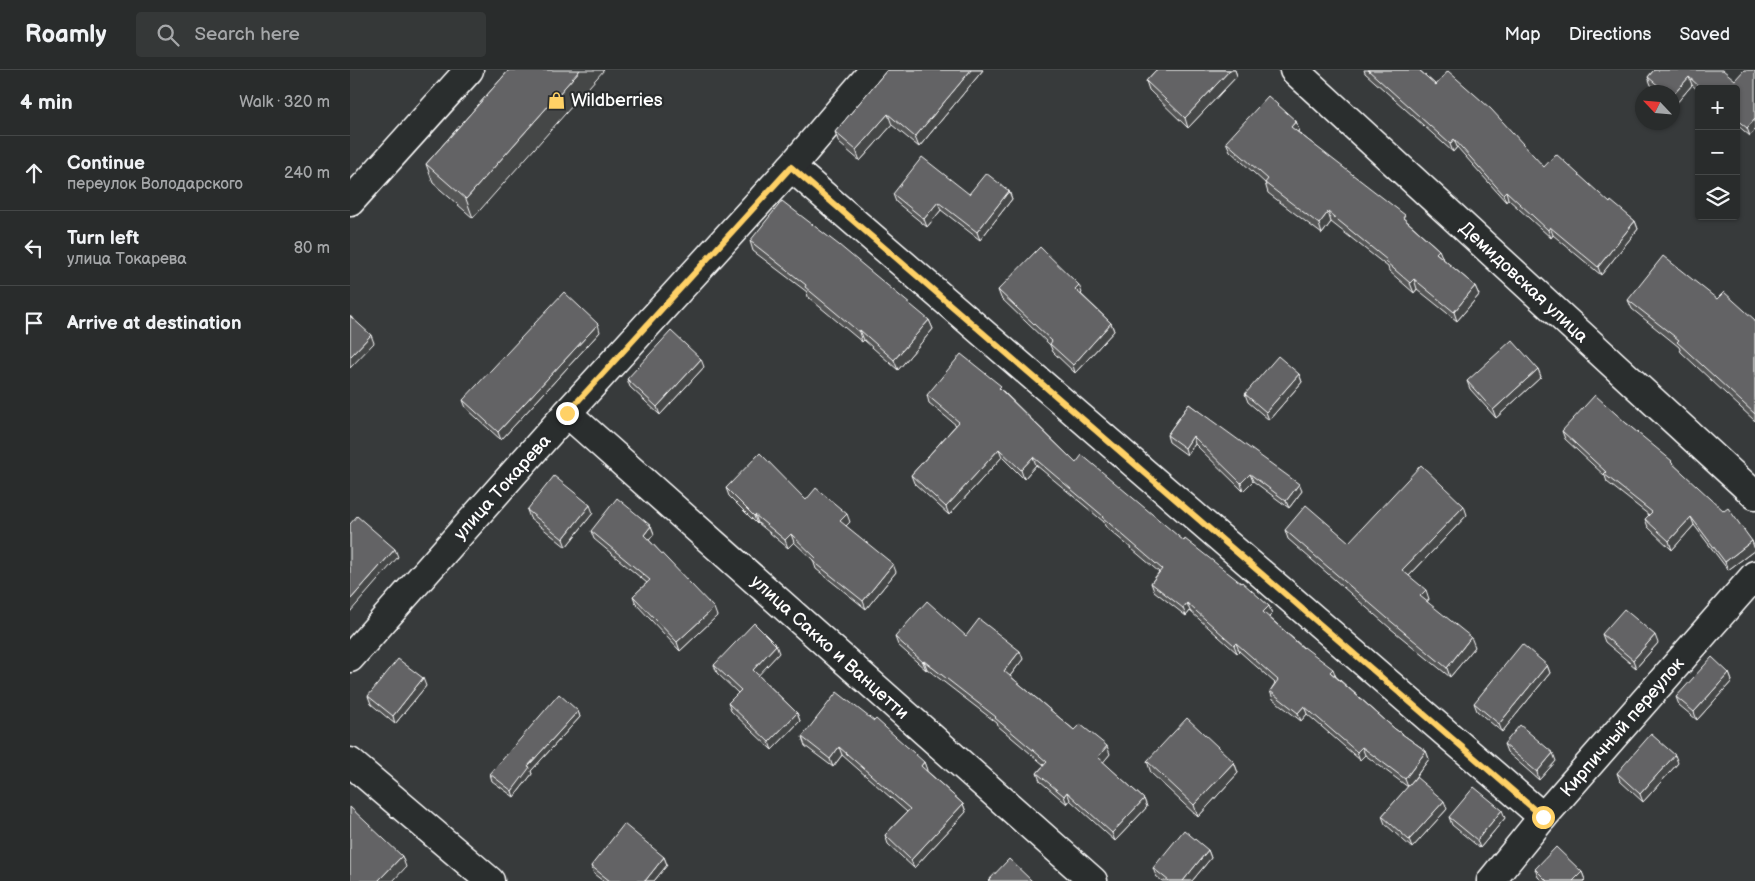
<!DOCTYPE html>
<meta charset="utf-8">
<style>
:root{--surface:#292c2c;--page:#353838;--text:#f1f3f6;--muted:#a5a7a9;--line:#454848}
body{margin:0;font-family:"Balsamiq Sans",sans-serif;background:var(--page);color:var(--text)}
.controls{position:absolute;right:15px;top:15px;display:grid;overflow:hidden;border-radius:5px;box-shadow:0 1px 4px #0004}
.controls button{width:45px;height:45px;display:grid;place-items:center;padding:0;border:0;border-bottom:1px solid var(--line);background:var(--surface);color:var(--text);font:25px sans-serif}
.compass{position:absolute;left:1285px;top:15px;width:45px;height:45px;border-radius:50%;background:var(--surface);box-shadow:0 1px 4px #0004;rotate:296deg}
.stop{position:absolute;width:15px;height:15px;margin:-11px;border:4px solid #ffd166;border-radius:50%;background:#fff}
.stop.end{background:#ffd166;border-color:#fff;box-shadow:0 1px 5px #0008}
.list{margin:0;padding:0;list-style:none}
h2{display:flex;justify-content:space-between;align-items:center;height:65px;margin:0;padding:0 20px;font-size:21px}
h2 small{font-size:16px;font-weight:400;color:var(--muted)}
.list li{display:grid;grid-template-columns:32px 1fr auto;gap:15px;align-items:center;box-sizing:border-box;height:75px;padding:0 20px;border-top:1px solid var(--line)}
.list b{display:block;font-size:19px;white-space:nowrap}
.list p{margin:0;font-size:16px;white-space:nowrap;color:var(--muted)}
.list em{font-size:16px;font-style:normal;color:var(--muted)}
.icon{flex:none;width:28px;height:28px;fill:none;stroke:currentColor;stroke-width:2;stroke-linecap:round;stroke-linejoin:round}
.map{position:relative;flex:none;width:1405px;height:811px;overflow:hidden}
header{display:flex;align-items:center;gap:30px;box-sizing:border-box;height:70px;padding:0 25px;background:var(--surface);border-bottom:1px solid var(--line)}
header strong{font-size:24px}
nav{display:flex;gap:28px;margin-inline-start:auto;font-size:18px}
.search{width:350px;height:45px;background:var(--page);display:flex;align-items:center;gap:12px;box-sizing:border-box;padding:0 18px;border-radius:5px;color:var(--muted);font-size:19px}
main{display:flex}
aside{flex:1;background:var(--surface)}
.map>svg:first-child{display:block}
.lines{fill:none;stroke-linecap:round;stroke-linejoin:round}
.minor-casing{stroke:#fff;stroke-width:31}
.tertiary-casing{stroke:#fff;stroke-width:31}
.minor{stroke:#2a2d2e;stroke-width:28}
.tertiary{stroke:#2a2d2e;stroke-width:28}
.wall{fill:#555657;stroke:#fff}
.shaded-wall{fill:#454647;stroke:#fff}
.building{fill:#636465;stroke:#fff}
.route{stroke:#ffd166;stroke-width:6}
.labels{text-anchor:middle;stroke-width:4.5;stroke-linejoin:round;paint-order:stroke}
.poi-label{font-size:18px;fill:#fff;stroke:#2a2d2e;text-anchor:start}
.street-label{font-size:18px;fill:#fff;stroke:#2a2d2e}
</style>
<header>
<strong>Roamly</strong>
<div class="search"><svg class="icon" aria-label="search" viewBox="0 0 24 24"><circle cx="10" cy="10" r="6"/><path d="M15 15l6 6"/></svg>Search here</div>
<nav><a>Map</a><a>Directions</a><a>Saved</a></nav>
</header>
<main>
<aside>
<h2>4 min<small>Walk · 320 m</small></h2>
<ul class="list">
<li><svg class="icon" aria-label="ahead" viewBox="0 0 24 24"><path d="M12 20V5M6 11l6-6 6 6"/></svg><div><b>Continue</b><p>переулок Володарского</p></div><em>240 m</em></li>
<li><svg class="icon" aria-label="left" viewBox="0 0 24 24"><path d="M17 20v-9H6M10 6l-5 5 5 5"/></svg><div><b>Turn left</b><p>улица Токарева</p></div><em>80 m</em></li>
<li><svg class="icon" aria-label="arrive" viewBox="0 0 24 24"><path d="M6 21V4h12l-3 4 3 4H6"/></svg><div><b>Arrive at destination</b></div></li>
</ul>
</aside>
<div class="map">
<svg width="1405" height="811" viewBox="0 0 1405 811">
<rect width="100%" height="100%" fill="#373a3b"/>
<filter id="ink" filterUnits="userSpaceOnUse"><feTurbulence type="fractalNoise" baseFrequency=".02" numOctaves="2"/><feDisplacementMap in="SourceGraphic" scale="10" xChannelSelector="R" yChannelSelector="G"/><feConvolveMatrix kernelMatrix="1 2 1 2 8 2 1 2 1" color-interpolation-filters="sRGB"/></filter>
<g filter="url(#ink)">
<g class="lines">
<defs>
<g id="minor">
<polyline points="944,0 1405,425"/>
<polyline points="441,97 1193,747"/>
<polyline points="0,132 119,0"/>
<polyline points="217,343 743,811"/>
<polyline points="0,692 140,811"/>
<polyline points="1141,811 1193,747 1405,505"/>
</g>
<polyline id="tertiary" points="0,588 217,343 441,97 524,0"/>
</defs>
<use href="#minor" class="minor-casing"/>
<use href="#tertiary" class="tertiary-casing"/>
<use href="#minor" class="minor"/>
<use href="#tertiary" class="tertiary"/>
</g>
<g class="wall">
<polygon points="159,0 123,148 83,113 76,94"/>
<polygon points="537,0 633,0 569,77 542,55 510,91 489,73 485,62"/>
<polygon points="806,0 885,0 887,6 838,58 799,20 796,11"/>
<polygon points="1014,0 1069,0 1086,15 1194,97 1260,133 1285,151 1288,159 1251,205 1203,165 1201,168 1158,129 1156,132 1107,77 1103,82 1015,3"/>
<polygon points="1304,0 1385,10 1400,66 1386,54 1386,19 1349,19 1349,21 1342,15 1325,35 1322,33 1322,22 1309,22 1301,15 1298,7"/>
<polygon points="946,51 949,60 948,62 1058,152 1089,180 1092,188 1125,216 1129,225 1107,251 1067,219 1064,223 1039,201 1038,197 981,152 972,164 918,123 915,113 880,81 876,72"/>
<polygon points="659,121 662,129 630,170 591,140 577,157 546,132 543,124 619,124"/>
<polygon points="400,171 579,250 583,259 548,300 514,270 512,272 458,227 457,222 403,181"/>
<polygon points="648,220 732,223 731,224 761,253 764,261 725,303 703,282 700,275 651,228"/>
<polygon points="1367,229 1405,250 1405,351 1331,282 1329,277 1282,239 1278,230"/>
<polygon points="250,262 151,370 116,338 113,330"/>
<polygon points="354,297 310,345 280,317 277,309"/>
<polygon points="1188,299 1191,307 1146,348 1120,319 1117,311"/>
<polygon points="949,304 952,312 919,350 898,332 895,324"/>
<polygon points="653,321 726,393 834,471 919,536 922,544 919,547 1045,659 1076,681 1079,689 1062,712 1097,739 1062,778 1035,754 1032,746 1058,717 1015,685 1010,690 957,644 951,651 923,629 920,621 925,613 889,581 887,583 840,541 836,546 804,521 801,513 809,502 755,456 754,452 686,395 674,409 652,387 599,445 564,413 561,405 606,355 579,333 577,325"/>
<polygon points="839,334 952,421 939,438 903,411 893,421 845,374 837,385 819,372 817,365"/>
<polygon points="1276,353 1324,395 1402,471 1405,480 1378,500 1344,455 1322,480 1298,457 1295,449 1299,445 1257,412 1255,406 1215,369 1212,361"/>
<polygon points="376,418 456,430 500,452 496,456 546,502 516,539 466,499 463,490 444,472 438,478 408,453 407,454 379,426"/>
<polygon points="177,440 243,443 216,477 180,448"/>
<polygon points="1117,445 1059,506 1079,529 1077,532 1125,577 1100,607 1040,558 938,469 935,460 999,472"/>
<polygon points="301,456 304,464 299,470 367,546 330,581 286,534 283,526 297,513 244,469 241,461"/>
<polygon points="1252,564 1308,573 1286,598 1255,572"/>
<polygon points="616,566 673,589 660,606 724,660 760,684 753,692 794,729 797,737 765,771 720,730 717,734 690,711 687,703 694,695 648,656 647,653 577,599 576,600 548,575 545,567"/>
<polygon points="429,583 408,605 447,643 450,651 422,680 381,641 378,633 388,623 367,603 364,595"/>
<polygon points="1197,595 1200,603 1152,662 1127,641 1124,633"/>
<polygon points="1379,603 1382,611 1347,650 1329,635 1326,627"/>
<polygon points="76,616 45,654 21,634 18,626"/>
<polygon points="228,641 230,647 181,701 182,704 164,727 142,711 140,704"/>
<polygon points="452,667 574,692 577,701 613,734 616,742 564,798 538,774 535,765 557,742 492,685 483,697 455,676"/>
<polygon points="1154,674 1206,691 1189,710 1157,682"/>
<polygon points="797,691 884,692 888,703 848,747 801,703"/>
<polygon points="1328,693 1293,732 1270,711 1267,703"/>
<polygon points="1099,747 1155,748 1130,778 1102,755"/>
<polygon points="858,780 861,788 842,811 812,811 806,806 803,798"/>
<polygon points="314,787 317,795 304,811 253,811 244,804 241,796"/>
<polygon points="1185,799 1232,802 1235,810 1234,811 1192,811 1188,807"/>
</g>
<g class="shaded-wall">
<polygon points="230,0 254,0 123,148 116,129"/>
<polygon points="621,0 633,0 569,77 565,67"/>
<polygon points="880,0 885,0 887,6 838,58 835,48"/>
<polygon points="1339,7 1342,15 1325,35 1322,29 1322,26"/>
<polygon points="538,44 542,55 510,91 506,80"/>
<polygon points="1405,49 1405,60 1400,66 1397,58"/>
<polygon points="946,51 949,60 944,66 941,57"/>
<polygon points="1104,69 1107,77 1103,82 1100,74"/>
<polygon points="659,121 662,129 630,170 627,162"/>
<polygon points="1156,121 1158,129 1156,132 1153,124"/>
<polygon points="588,132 591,140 577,157 574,149"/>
<polygon points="978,142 981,152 972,164 969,154"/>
<polygon points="1285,151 1288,159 1251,205 1248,197"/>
<polygon points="1200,157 1203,165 1201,168 1198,160"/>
<polygon points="1089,180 1093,189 1086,183"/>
<polygon points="1064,209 1067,219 1064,223 1060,213"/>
<polygon points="729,215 732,223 728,227 725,219"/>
<polygon points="1125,216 1129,225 1107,251 1104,242"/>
<polygon points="579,250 583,259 548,300 544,290"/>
<polygon points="761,253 764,261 725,303 723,295"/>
<polygon points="248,254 250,262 151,370 148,362"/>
<polygon points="510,260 514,270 512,272 509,262"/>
<polygon points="21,265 24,273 0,298 0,287"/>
<polygon points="351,289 354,297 310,345 307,337"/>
<polygon points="1188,299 1191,307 1146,348 1143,340"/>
<polygon points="949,304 952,312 919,350 916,342"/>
<polygon points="843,366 845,374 837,385 835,378"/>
<polygon points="649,379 652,387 599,445 596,437"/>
<polygon points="683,387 686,395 674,409 671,400"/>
<polygon points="900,404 903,411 893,421 891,413"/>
<polygon points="949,414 952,421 939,438 936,431"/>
<polygon points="240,435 243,443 216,477 213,469"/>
<polygon points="1114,436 1117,445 1056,509 1052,500"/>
<polygon points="497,444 500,452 493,459 490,451"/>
<polygon points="405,445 408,453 407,454 404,446"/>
<polygon points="1341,447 1344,455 1322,480 1319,471"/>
<polygon points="301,456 304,464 297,473 294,465"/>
<polygon points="441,464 444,472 438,478 435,470"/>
<polygon points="1402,471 1405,480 1378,500 1375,492"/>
<polygon points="45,479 48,487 0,542 0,530"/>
<polygon points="543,494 546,502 516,539 513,531"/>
<polygon points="1076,520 1079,529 1074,536 1070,526"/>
<polygon points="837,533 840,541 836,546 833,538"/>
<polygon points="919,536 922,544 916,550 913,542"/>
<polygon points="364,538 367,546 330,581 327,572"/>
<polygon points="1305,565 1308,573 1286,598 1283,590"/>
<polygon points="1121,567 1125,577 1100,607 1097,598"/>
<polygon points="886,573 889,581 887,583 884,575"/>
<polygon points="426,575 429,583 406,608 403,600"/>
<polygon points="670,581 673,589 657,610 654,601"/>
<polygon points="574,591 577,599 576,600 573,592"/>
<polygon points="1197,595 1200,603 1152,662 1149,654"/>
<polygon points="983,599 986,607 980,602"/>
<polygon points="1379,603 1382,611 1347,650 1344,642"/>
<polygon points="73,608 76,616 45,654 43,646"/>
<polygon points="954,636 957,644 951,651 948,643"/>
<polygon points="228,641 230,647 181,701 182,704 164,727 162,721 178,696"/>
<polygon points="447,643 450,651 422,680 419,672"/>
<polygon points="757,676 760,684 751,695 748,687"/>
<polygon points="489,677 492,685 483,697 480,689"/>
<polygon points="1012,677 1015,685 1010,690 1007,682"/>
<polygon points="1076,681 1079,689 1058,717 1055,709"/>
<polygon points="1203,683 1206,691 1189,710 1187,702"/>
<polygon points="1325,685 1328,693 1293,732 1290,724"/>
<polygon points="574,692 577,700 574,704 571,696"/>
<polygon points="884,692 888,703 848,747 844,735"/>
<polygon points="717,722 720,730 717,734 714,726"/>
<polygon points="794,729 797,737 765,771 762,763"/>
<polygon points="1094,731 1097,739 1062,778 1059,770"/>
<polygon points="613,734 616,742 564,798 561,790"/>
<polygon points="1152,740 1155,748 1130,778 1127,770"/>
<polygon points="858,780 861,788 842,811 833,811"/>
<polygon points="52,786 56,797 43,811 28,811"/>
<polygon points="314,787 317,795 304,811 295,811"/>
<polygon points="1232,802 1235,810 1234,811 1223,811"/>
</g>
<g class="building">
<polygon points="159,0 230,0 116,129 76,94"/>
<polygon points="537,0 621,0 565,67 538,44 506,80 485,62"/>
<polygon points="806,0 880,0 835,48 796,11"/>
<polygon points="1018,0 1069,0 1086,15 1098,1 1141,39 1194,97 1206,84 1260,133 1261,131 1285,151 1248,197 1200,157 1198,160 1156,121 1153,124 1104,69 1100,74"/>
<polygon points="1304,0 1373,0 1385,10 1394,0 1405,0 1405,49 1397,58 1386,49 1386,19 1352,19 1339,7 1322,26 1322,22 1316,22 1298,7"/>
<polygon points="918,26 946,51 941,57 1055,145 1053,148 1089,180 1086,183 1125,216 1104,242 1064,209 1060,213 1036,192 1037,190 978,142 969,154 915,113 918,109 876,72"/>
<polygon points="572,87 619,124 636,103 659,121 627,162 588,132 574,149 543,124"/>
<polygon points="432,131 489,175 579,250 544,290 510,260 509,262 455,217 456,215 400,171"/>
<polygon points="690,177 729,215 725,219 761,253 723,295 700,274 702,271 648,220"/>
<polygon points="1313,186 1367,229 1374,222 1405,250 1405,344 1327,272 1329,270 1278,230"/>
<polygon points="214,222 248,254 148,362 113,330"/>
<polygon points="0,246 21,265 0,287"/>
<polygon points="321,261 351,289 307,337 277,309"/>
<polygon points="1162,270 1188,299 1143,340 1117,311"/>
<polygon points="611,284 651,316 649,318 726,393 732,385 834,471 835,469 891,513 892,512 919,536 913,542 953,578 954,577 983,599 980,602 1045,659 1076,681 1055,709 1012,677 1007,682 954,636 948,643 920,621 928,610 886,573 884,575 837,533 833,538 801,513 812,499 752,447 753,446 683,387 671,400 649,379 596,437 561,405 609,352 577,325"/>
<polygon points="928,286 949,304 916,342 895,324"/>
<polygon points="1245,325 1276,353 1322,391 1321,392 1374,441 1378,438 1402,471 1375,492 1341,447 1319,471 1295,449 1302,442 1254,404 1256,402 1212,361"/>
<polygon points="839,334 949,414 936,431 900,404 891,413 843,366 835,378 817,365"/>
<polygon points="410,383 456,430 466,418 497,444 490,451 543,494 513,531 463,491 466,488 441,464 435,470 405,445 404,446 376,418"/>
<polygon points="1071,395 1114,436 1052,500 1076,520 1070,526 1121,567 1097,598 1037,548 935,460 956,435 999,472"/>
<polygon points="204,406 240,435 213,469 177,440"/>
<polygon points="267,428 301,456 294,465 364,538 327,572 283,526 300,510 241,461"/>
<polygon points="7,446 45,479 0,530 0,454"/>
<polygon points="577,531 616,566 629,549 670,581 654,601 724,660 730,654 757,676 748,687 794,729 762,763 717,722 714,726 687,703 697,692 645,648 646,647 574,591 573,592 545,567"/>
<polygon points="1274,539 1305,565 1283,590 1252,564"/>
<polygon points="404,553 426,575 403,600 447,643 419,672 378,633 391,620 364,595"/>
<polygon points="1172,574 1197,595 1149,654 1124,633"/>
<polygon points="1362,587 1379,603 1344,642 1326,627"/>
<polygon points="48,589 73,608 43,646 18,626"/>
<polygon points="487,622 524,651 526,649 574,692 571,696 613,734 561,790 535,765 560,739 489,677 480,689 452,667"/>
<polygon points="209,624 228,641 178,696 180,697 162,721 140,704"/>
<polygon points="837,648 884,692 844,735 797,691"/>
<polygon points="1170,655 1203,683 1187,702 1154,674"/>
<polygon points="1301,664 1325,685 1290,724 1267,703"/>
<polygon points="1066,707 1094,731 1059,770 1032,746"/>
<polygon points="1124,717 1152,740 1127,770 1099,747"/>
<polygon points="0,737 52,786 28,811 0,811"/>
<polygon points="274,754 314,787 295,811 260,811 241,796"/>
<polygon points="834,760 858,780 833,811 819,811 803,798"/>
<polygon points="1206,777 1232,802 1223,811 1197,811 1185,799"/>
<polygon points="659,789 682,811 638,811"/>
</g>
</g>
<g class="lines" filter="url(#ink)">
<polyline class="route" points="217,343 441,97 1193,747"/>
</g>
<defs>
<symbol id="shop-bare" viewBox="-9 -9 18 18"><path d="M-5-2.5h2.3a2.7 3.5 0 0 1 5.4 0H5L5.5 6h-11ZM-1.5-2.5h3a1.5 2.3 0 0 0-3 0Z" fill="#ffd166" stroke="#2a2d2e" stroke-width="2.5" paint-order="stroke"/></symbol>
</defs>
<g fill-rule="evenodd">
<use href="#shop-bare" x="194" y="18" width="25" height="25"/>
</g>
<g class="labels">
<g class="poi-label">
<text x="221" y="36">Wildberries</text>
</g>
<g class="street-label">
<text transform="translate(1174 212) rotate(43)" y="6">Демидовская улица</text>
<text transform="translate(152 417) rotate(-48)" y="6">улица Токарева</text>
<text transform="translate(480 577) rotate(42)" y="6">улица Сакко и Ванцетти</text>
<text transform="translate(1272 657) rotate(-49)" y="6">Кирпичный переулок</text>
</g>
</g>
</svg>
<div class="controls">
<button>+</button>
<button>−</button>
<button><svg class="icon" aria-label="layers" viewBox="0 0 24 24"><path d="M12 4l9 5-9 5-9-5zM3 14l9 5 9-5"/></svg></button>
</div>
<svg class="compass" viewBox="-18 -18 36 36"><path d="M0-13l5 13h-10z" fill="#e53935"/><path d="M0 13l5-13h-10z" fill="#a5a7a9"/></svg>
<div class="stop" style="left:1193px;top:747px"></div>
<div class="stop end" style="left:217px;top:343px"></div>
</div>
</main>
